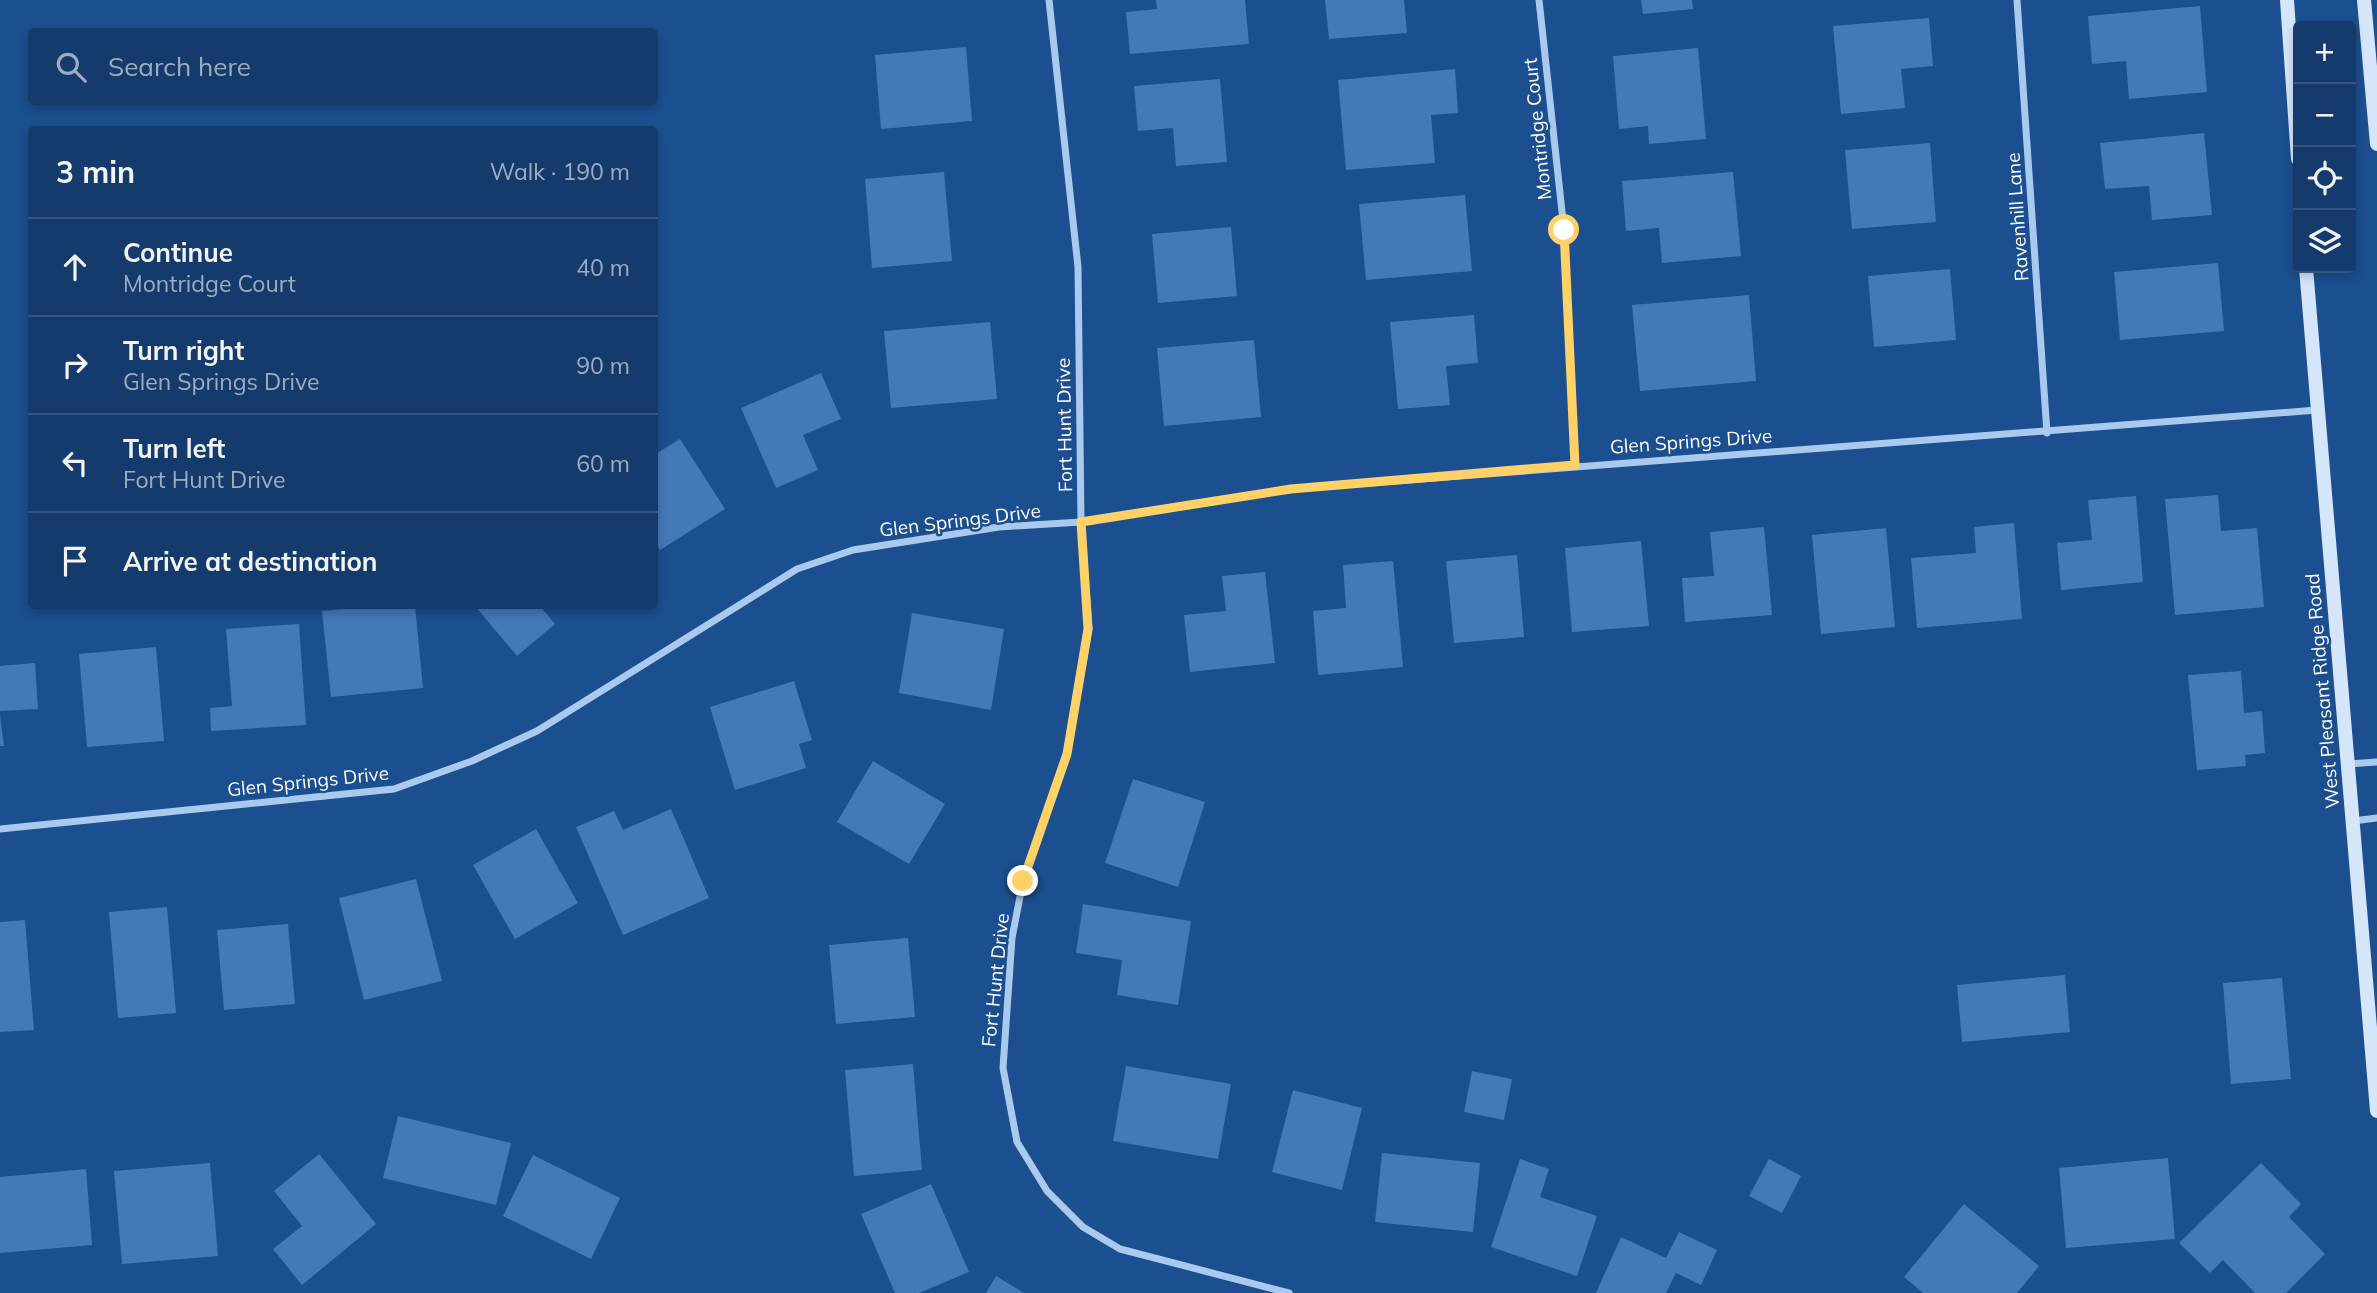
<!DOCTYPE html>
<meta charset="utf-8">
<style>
:root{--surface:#143b6b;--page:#1d4271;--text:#f1f3f6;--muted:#9dadc1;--line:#33557e}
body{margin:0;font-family:Mulish,sans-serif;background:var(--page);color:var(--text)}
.controls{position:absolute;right:21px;top:21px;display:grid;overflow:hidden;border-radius:7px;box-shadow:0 4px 10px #0003}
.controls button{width:63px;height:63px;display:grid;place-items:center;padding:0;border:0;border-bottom:2px solid var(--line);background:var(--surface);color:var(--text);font:35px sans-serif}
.stop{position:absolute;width:21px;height:21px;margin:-16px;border:5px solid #ffd166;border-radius:50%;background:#fff}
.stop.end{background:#ffd166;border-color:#fff;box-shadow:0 2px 7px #0008}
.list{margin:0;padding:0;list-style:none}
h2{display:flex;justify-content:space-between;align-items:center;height:91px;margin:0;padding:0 28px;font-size:30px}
h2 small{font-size:23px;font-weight:400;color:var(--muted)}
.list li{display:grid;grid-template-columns:46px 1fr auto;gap:21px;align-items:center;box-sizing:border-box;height:98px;padding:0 28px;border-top:2px solid var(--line)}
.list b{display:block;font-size:26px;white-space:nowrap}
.list p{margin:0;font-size:23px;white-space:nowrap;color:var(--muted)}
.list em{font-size:23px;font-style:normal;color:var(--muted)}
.icon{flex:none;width:38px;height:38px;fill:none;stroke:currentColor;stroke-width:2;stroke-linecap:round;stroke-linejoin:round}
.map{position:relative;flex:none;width:2377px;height:1293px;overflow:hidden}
.search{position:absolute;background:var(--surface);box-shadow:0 4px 10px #0003;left:28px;top:28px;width:630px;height:77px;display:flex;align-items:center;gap:18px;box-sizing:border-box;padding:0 24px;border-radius:7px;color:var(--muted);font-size:26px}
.panel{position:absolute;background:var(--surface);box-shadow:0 4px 10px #0003;left:28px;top:126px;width:630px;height:483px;border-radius:7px}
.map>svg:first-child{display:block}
.building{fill:#4478b7}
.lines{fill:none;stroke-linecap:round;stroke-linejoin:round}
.street{stroke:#a9c9ee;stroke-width:7}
.secondary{stroke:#d6e6fa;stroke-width:14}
.route{stroke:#ffd166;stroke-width:9}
.labels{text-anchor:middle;stroke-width:5;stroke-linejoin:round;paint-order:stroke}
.street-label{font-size:19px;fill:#fff;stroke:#1b4f8f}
</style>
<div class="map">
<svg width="2377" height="1293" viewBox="0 0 2377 1293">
<rect width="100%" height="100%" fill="#1b4f8f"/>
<g class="building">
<polygon points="1156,0 1245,0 1249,44 1130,54 1126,12 1157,9"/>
<polygon points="1325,0 1404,0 1407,33 1329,39"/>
<polygon points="1641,0 1692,0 1693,9 1643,14"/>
<polygon points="2200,6 2207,92 2129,99 2126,61 2092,64 2088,16"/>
<polygon points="1929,18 1933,66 1901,69 1905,108 1841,114 1833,26"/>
<polygon points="966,47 972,121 881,129 875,55"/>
<polygon points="1698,48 1706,139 1649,144 1648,126 1619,129 1613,56"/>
<polygon points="1455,69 1458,113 1431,115 1435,163 1346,170 1338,80"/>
<polygon points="1220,79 1227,162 1176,166 1173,128 1138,131 1134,86"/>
<polygon points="2204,133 2212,215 2152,220 2149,186 2105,189 2100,143"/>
<polygon points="1930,143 1936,222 1852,229 1845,150"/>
<polygon points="944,172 952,261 872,268 865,179"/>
<polygon points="1733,172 1741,256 1662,263 1659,228 1626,231 1622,181"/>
<polygon points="1465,195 1472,271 1366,280 1359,204"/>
<polygon points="1231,227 1237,296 1158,303 1152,234"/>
<polygon points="2218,263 2224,331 2120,340 2114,272"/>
<polygon points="1950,269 1956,340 1874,347 1868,276"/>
<polygon points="1749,295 1756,381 1640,391 1632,305"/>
<polygon points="1474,315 1478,363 1446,366 1450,405 1398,409 1390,322"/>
<polygon points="990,322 997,399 891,408 884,331"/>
<polygon points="1254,340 1261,417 1164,426 1157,348"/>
<polygon points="821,373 841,419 803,435 818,470 776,488 741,408"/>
<polygon points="680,439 725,509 660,550 654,541 654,455"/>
<polygon points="2218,495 2221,531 2257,528 2264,607 2175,615 2165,499"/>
<polygon points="2136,496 2143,582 2061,590 2057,543 2092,540 2088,500"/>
<polygon points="2014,523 2022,619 1917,628 1911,558 1976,553 1974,527"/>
<polygon points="1764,527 1772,615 1685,622 1682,578 1714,576 1710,532"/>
<polygon points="1886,528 1895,627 1821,634 1812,535"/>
<polygon points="1641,541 1649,626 1572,632 1565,548"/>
<polygon points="1517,555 1524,637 1454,643 1446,561"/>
<polygon points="1393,561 1403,667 1318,675 1313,611 1346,608 1343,565"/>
<polygon points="1265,572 1275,663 1190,672 1184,615 1226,611 1222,576"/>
<polygon points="380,606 415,606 423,688 331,697 322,611"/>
<polygon points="475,606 540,606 555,624 517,656"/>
<polygon points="912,613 1004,629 991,710 899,693"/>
<polygon points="299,624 306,725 211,731 210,708 232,706 226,629"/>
<polygon points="156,647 164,741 87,747 79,654"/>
<polygon points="35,663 38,709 0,711 0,666"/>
<polygon points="2241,671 2244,713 2262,711 2265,753 2245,755 2246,766 2197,770 2188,675"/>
<polygon points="794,681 812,740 799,744 806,768 735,790 710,707"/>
<polygon points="0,715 4,746 0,746"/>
<polygon points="873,761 945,804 909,864 837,822"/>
<polygon points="1133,779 1205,802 1178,887 1105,863"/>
<polygon points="671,809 709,898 623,935 576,827 614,811 623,830"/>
<polygon points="536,829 578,903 515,939 473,865"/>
<polygon points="416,879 442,981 364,1000 339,898"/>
<polygon points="1083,904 1191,921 1178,1005 1117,995 1122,960 1076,953"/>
<polygon points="167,907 176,1013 118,1018 109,912"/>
<polygon points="25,920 34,1030 0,1032 0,922"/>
<polygon points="288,924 295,1004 224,1010 217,930"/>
<polygon points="908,938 915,1017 836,1024 829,945"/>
<polygon points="2065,975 2070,1032 1962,1042 1957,985"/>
<polygon points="2282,978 2291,1079 2231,1084 2223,983"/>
<polygon points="913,1064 922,1170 854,1176 845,1070"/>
<polygon points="1126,1066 1231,1084 1218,1159 1113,1141"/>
<polygon points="1472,1071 1512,1079 1504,1120 1464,1112"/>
<polygon points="1293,1090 1362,1108 1342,1190 1272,1172"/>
<polygon points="398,1116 511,1143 496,1205 383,1178"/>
<polygon points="1382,1153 1480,1163 1473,1232 1375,1222"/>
<polygon points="319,1154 376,1224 302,1285 273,1249 302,1226 274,1191"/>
<polygon points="533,1155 620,1198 591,1259 503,1216"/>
<polygon points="2168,1158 2175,1239 2066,1248 2059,1168"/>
<polygon points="1520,1159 1549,1169 1540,1197 1597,1216 1577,1276 1491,1247"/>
<polygon points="1769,1159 1801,1176 1782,1213 1749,1196"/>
<polygon points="210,1163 218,1256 122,1264 114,1171"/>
<polygon points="2261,1163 2301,1204 2289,1217 2325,1254 2286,1293 2255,1293 2223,1260 2210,1273 2179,1243"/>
<polygon points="86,1169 92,1245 0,1253 0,1177"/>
<polygon points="931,1184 969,1272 919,1293 895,1293 861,1214"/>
<polygon points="1964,1204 2039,1266 2017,1293 1923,1293 1904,1277"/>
<polygon points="1679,1232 1717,1250 1701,1285 1676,1273 1666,1293 1596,1293 1621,1237 1666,1258"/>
<polygon points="996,1276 1024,1293 986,1293"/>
</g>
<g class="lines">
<g class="street">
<polyline points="1049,0 1078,267 1081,522 1089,629 1067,754 1023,881 1012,938 1003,1068 1017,1142 1047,1191 1083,1227 1120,1249 1289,1293"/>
<polyline points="1539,0 1564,230 1575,465"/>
<polyline points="2017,0 2047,433"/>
<polyline points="2348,764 2377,762"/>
<polyline points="2353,821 2377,818"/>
<polyline points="0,829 394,789 472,761 537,731 797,569 853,550 999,527 1081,522 1291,489 2317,410"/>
</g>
<g class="secondary">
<polyline points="2287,0 2298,159"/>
<polyline points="2364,0 2377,144"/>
<polyline points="2306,268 2377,1111"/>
</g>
</g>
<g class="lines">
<polyline class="route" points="1023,881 1067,754 1088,629 1081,522 1291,489 1575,465 1564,230"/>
</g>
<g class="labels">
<g class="street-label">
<text transform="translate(1537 129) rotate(-96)" y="7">Montridge Court</text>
<text transform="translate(2017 217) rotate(-94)" y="7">Ravenhill Lane</text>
<text transform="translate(1064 425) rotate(-91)" y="7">Fort Hunt Drive</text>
<text transform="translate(1691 441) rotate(-4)" y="7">Glen Springs Drive</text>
<text transform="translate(960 520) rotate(-7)" y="7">Glen Springs Drive</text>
<text transform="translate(2322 691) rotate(-95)" y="7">West Pleasant Ridge Road</text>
<text transform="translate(308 781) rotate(-6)" y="7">Glen Springs Drive</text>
<text transform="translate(995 980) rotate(-84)" y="7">Fort Hunt Drive</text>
</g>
</g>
</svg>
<div class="controls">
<button>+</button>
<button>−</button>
<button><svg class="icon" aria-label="locate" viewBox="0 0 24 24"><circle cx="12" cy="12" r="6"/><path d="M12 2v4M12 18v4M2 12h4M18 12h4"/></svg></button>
<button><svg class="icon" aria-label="layers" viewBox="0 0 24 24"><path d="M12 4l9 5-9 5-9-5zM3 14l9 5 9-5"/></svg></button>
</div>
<div class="stop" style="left:1564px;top:230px"></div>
<div class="stop end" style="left:1023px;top:881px"></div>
<div class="search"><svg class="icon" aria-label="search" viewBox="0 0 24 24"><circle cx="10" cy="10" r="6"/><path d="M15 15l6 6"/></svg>Search here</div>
<section class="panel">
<h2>3 min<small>Walk · 190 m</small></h2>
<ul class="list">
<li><svg class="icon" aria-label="ahead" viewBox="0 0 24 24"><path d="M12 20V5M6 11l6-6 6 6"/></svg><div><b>Continue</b><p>Montridge Court</p></div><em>40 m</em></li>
<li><svg class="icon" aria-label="right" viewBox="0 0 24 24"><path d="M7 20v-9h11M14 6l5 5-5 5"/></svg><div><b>Turn right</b><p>Glen Springs Drive</p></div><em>90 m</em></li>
<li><svg class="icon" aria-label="left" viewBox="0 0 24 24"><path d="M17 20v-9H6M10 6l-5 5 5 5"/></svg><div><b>Turn left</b><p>Fort Hunt Drive</p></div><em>60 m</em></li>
<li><svg class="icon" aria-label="arrive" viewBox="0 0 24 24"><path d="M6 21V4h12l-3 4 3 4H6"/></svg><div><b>Arrive at destination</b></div></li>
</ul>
</section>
</div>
